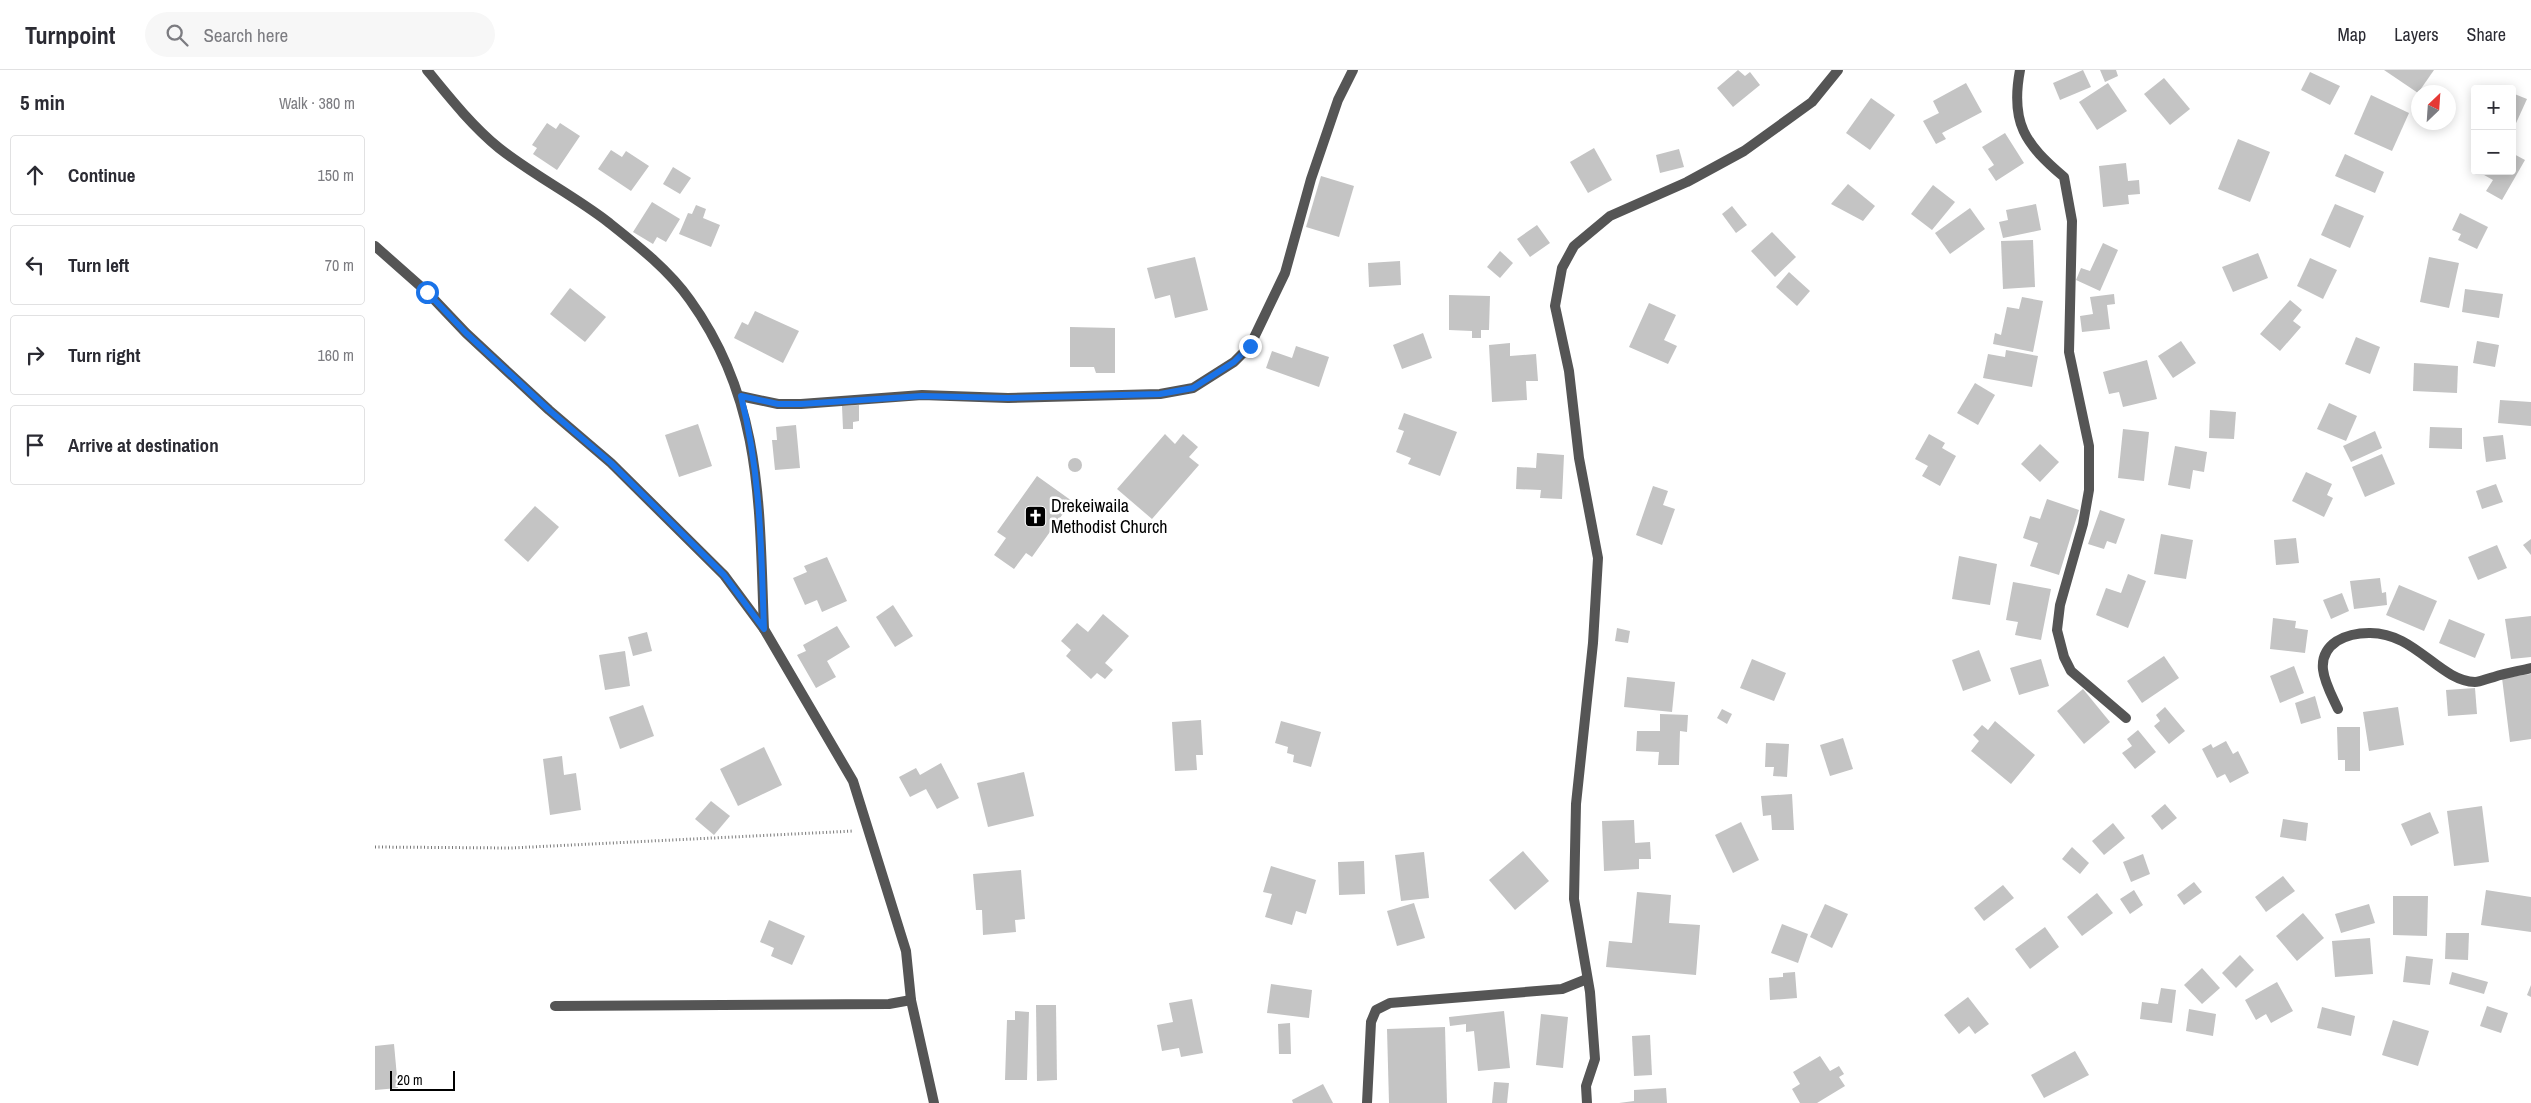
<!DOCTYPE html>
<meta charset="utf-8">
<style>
:root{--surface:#fff;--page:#f7f7f7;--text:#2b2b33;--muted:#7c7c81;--line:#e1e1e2}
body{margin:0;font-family:"Archivo Narrow",sans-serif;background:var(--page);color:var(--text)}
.controls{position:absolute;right:15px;top:15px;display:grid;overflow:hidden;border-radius:5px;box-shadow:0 2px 12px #0003}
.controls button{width:45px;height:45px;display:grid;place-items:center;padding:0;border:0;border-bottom:1px solid var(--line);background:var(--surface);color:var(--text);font:25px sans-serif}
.compass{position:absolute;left:2036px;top:15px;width:45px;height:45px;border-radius:50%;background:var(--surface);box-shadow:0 2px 12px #0003;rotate:25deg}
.scale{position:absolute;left:15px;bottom:12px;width:65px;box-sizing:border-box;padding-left:5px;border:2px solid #000;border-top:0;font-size:14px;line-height:18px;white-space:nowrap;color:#000;-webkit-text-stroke:4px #fff;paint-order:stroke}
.stop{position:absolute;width:15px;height:15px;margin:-11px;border:4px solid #1a73e8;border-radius:50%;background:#fff}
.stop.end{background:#1a73e8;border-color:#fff;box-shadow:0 1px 5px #0008}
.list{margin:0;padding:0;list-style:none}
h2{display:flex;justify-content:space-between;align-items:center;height:65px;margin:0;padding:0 20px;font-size:21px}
h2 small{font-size:16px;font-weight:400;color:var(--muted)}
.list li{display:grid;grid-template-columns:32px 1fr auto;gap:15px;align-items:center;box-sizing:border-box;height:80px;margin:0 10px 10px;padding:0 10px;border:1px solid var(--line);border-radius:5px}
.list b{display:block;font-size:19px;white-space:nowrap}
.list em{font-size:16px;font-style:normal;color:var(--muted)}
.icon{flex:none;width:28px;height:28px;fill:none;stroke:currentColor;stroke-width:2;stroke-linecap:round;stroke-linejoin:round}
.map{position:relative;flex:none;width:2156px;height:1033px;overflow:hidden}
header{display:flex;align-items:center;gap:30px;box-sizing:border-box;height:70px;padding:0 25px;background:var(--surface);border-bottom:1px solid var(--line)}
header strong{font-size:24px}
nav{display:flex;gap:28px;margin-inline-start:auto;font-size:18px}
.search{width:350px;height:45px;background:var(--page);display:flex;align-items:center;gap:12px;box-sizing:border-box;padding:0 18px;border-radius:28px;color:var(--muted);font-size:19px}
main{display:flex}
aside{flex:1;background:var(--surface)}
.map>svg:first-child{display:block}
.building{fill:#c4c4c4}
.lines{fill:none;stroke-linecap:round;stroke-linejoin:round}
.path{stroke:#777;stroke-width:3;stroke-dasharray:1 2.5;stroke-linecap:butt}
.service{stroke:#555;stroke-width:10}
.minor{stroke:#555;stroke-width:10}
.tertiary{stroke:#555;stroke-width:10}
.route{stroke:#1a73e8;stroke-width:6}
.labels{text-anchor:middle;stroke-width:5;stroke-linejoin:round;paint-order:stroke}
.poi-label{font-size:18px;fill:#000;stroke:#fff;text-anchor:start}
</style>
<header>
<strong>Turnpoint</strong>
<div class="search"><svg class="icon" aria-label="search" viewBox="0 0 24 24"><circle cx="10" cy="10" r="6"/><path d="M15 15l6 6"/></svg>Search here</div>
<nav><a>Map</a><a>Layers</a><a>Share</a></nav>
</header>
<main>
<aside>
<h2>5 min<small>Walk · 380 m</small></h2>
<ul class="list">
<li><svg class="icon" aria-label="ahead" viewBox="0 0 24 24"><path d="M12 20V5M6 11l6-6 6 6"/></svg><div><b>Continue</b></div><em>150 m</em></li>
<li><svg class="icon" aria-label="left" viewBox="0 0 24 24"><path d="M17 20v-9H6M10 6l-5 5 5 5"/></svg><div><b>Turn left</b></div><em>70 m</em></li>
<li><svg class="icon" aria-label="right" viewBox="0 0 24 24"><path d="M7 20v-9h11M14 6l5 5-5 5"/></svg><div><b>Turn right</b></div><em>160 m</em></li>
<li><svg class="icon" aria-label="arrive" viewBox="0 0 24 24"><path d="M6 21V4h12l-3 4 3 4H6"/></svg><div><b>Arrive at destination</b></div></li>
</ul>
</aside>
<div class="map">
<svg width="2156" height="1033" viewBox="0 0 2156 1033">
<rect width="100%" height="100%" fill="#fff"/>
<g class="building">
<polygon points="1363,0 1370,6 1375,2 1385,15 1358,37 1342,18"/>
<polygon points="1708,0 1716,17 1685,30 1678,13"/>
<polygon points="1725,0 1741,0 1743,6 1730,12"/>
<polygon points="2009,0 2059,0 2043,23"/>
<polygon points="1935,2 1965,16 1955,35 1926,20"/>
<polygon points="1789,8 1815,39 1795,55 1769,24"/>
<polygon points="1591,13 1607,42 1567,63 1571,69 1561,74 1548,51 1564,43 1558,31"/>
<polygon points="1733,13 1752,41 1722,60 1704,32"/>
<polygon points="2137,23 2152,29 2137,62"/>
<polygon points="1996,25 2034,43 2017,81 1979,64"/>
<polygon points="1496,28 1520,45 1495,80 1471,63"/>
<polygon points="172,53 181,59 185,53 205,66 182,100 158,84 162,78 157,75"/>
<polygon points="1630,63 1649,93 1621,111 1613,99 1619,95 1607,77"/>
<polygon points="1863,69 1895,82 1875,132 1843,119"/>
<polygon points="1219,78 1237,110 1213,123 1195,92"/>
<polygon points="1304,79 1309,97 1285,103 1281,85"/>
<polygon points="236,80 247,87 251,81 274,96 256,121 223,99"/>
<polygon points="2137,83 2150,90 2127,130 2111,121 2118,110 2102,101 2137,101"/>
<polygon points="1970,84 2009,102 2000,123 1960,106"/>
<polygon points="1751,93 1753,111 1764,110 1765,124 1753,125 1754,134 1728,137 1724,96"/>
<polygon points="298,97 316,108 305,124 288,114"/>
<polygon points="946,106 979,116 964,167 931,157"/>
<polygon points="1473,114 1500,136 1488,151 1456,134"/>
<polygon points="1558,115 1580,132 1557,160 1536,144"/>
<polygon points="277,132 305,149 291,172 282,167 278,174 258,162"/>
<polygon points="1661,134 1666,160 1628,168 1624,152 1633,150 1631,140"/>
<polygon points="1960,134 1989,146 1975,178 1946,165"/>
<polygon points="321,135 331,139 328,148 345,155 336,177 304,164 313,143 317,144"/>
<polygon points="1357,136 1372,155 1361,163 1347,144"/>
<polygon points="1595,138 1610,159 1575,184 1560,163"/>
<polygon points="2085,143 2113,157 2102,179 2083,170 2086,164 2077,160"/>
<polygon points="1162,155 1175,173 1155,187 1142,169"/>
<polygon points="1397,162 1421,187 1400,207 1376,181"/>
<polygon points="1658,170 1660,217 1628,219 1626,171"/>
<polygon points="1728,173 1743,180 1725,221 1701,210 1706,198 1715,201"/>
<polygon points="1125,181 1138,193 1125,208 1112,197"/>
<polygon points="1883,183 1893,208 1858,222 1847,197"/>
<polygon points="820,187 833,240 800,248 795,225 780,229 772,198"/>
<polygon points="2054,187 2084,193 2074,238 2045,232"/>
<polygon points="1935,188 1962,200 1948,229 1922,216"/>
<polygon points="1025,191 1026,215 994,217 993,193"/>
<polygon points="1414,202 1435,221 1422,236 1401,217"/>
<polygon points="195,218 231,247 210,272 175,244"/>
<polygon points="2090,219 2128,224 2124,248 2087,242"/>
<polygon points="1739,224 1740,234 1732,235 1735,259 1707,262 1705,246 1718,244 1715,227"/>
<polygon points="1074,225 1115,226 1114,260 1106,260 1106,268 1097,268 1097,261 1074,260"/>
<polygon points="1647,227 1668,231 1658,282 1618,274 1620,263 1626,265 1632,237 1644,239"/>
<polygon points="1915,230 1927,240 1918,251 1926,257 1905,281 1885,264"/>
<polygon points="1274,233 1301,245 1289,270 1302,276 1293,294 1254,277"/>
<polygon points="380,241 424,261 408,293 359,268 367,252 373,255"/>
<polygon points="695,257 740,258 740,303 721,303 719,297 695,297"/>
<polygon points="1048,263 1057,288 1027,299 1018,275"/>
<polygon points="1981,267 2005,277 1995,304 1970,294"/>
<polygon points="1806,271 1821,293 1798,308 1783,286"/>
<polygon points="2102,271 2124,275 2120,297 2098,293"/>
<polygon points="1135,273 1135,286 1161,284 1163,311 1151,311 1152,330 1117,332 1114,275"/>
<polygon points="921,276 954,287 944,317 891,298 897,281 917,288"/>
<polygon points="1631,280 1663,286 1657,317 1608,308 1613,284 1630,287"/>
<polygon points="1772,290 1782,329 1748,337 1744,322 1734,324 1728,302"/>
<polygon points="2039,293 2083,296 2082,323 2038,321"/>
<polygon points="1600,313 1620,325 1603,355 1582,343"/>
<polygon points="2125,330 2156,332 2156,356 2123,353"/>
<polygon points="1954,333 1982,346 1971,371 1942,359"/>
<polygon points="484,335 484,351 478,352 478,359 468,359 467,336"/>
<polygon points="1835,340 1861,342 1859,369 1834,368"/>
<polygon points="1029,343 1082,362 1065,406 1033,394 1036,388 1021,382 1029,361 1023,359"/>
<polygon points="323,354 337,396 304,407 290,365"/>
<polygon points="421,355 425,398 400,400 397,370 402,370 401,357"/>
<polygon points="2055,357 2087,358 2087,379 2054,378"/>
<polygon points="1748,359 1774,362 1769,411 1743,408"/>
<polygon points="2000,361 2007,378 1976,392 1968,376"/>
<polygon points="790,364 800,374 808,364 823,377 814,387 824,395 777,449 742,419"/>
<polygon points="1554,364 1570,373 1567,378 1581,386 1565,416 1547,406 1553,396 1540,389"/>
<polygon points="2128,365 2131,389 2111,392 2108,367"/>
<polygon points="1665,374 1684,392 1665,412 1646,394"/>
<polygon points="1800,376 1832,382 1829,402 1818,400 1815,419 1793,415"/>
<polygon points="1162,383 1189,385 1187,429 1165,428 1166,420 1141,419 1142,397 1161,398"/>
<polygon points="2007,384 2020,414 1990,427 1977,397"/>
<circle cx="700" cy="395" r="7"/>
<polygon points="1931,402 1957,414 1952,425 1958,428 1949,447 1917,431"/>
<polygon points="662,406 697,431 657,487 651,483 639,499 619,485 631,468 622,462"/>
<polygon points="2121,414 2128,432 2107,439 2101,421"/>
<polygon points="1278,416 1293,421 1288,435 1300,439 1287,475 1261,465"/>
<polygon points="1672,429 1704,440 1684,505 1655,496 1663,473 1648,468 1655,446 1665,449"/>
<polygon points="160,436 184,457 153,492 129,470"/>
<polygon points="1725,440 1750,449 1741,474 1732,471 1729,479 1713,474"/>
<polygon points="1786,464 1818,470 1811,509 1779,504"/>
<polygon points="1921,468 1924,493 1901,495 1899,470"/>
<polygon points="2156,469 2156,485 2148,475"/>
<polygon points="2122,475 2132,498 2103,510 2093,487"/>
<polygon points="1584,486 1622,494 1615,535 1577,529"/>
<polygon points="452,487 472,531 447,542 442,530 430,535 418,508 432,502 429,496"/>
<polygon points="1753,504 1771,511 1753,558 1721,545 1731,518 1746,523"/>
<polygon points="2005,508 2007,523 2011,522 2012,535 1979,539 1975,511"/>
<polygon points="1638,512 1676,519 1666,570 1640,565 1643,552 1631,550"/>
<polygon points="2024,515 2062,531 2049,561 2011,545"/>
<polygon points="1967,523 1974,541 1956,549 1948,530"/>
<polygon points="518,535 538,566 520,577 501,547"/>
<polygon points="728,544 754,566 730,593 738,600 730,609 722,603 716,609 691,586 696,580 686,571 702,553 713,562"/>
<polygon points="2156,546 2156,587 2136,589 2130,549"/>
<polygon points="1898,548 1921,551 1920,558 1933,560 1930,583 1895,579"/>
<polygon points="2074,549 2110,564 2100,588 2064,573"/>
<polygon points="462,556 475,577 452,591 461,607 441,618 422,585 431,581 428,575"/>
<polygon points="1242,558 1255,561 1253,573 1240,571"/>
<polygon points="272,562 277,581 258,586 253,567"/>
<polygon points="1604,580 1616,611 1588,621 1577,590"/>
<polygon points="250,581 255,616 230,620 224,585"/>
<polygon points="1789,586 1804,608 1767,633 1752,611"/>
<polygon points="1377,589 1411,603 1399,631 1365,618"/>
<polygon points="1666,589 1674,616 1644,625 1635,598"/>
<polygon points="1919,596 1929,623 1905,633 1895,606"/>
<polygon points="2156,604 2156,669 2135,672 2127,608"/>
<polygon points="1252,607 1300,612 1297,642 1249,637"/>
<polygon points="2100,618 2102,644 2073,646 2071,620"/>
<polygon points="1708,619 1735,652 1709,674 1682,641"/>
<polygon points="1940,626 1946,648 1926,654 1920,633"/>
<polygon points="268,635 279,666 245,679 234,647"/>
<polygon points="1790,637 1810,661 1794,674 1779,656 1785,651 1781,645"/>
<polygon points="2023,637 2029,675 1994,681 1988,642"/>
<polygon points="1347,639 1357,644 1352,654 1342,648"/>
<polygon points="1285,644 1313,645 1312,662 1305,661 1304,695 1283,695 1284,682 1261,681 1262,661 1285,661"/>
<polygon points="826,650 828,685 821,685 822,700 800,701 797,652"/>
<polygon points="906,651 946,662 936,697 918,692 919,685 912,683 913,677 900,673"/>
<polygon points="1620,651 1660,685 1636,714 1596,681 1604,671 1598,665 1607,655 1613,660"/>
<polygon points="1962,657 1985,657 1985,701 1970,701 1970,690 1963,690"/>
<polygon points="1763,660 1781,682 1760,699 1747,683 1757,676 1752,669"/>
<polygon points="1468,668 1478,699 1455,706 1445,675"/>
<polygon points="1851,671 1858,684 1863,681 1874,703 1855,713 1850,704 1842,708 1827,679 1836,674 1838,678"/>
<polygon points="1391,673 1414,674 1412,707 1398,706 1399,697 1390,697"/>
<polygon points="389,677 407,715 363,736 345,699"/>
<polygon points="187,686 189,705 201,703 206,740 175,745 168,689"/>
<polygon points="566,693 584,728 562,739 551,719 535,727 524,707 541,698 545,705"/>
<polygon points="649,702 659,746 613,757 602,713"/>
<polygon points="1417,724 1419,760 1397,760 1396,745 1388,746 1386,726"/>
<polygon points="336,731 355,746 339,765 320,749"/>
<polygon points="1790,734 1802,748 1787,760 1776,746"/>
<polygon points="2107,736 2114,792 2079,796 2072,741"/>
<polygon points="2055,742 2064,763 2036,776 2026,754"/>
<polygon points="1908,749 1933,753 1931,771 1905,767"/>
<polygon points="1259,750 1260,773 1275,772 1276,789 1264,789 1264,799 1229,801 1227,751"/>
<polygon points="1366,752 1384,790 1358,803 1340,765"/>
<polygon points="1738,753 1750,768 1729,785 1717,771"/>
<polygon points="1697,777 1714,793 1705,804 1687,789"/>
<polygon points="1148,781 1174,811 1140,840 1114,810"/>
<polygon points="1049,782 1054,828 1026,831 1020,785"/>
<polygon points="1768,784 1775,804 1756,812 1748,792"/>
<polygon points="989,791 990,824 964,825 963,792"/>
<polygon points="896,796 941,810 931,844 921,841 917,855 890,847 897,824 888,822"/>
<polygon points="646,800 650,849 640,850 641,862 608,865 607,840 601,840 598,804"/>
<polygon points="1908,806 1920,821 1891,842 1880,827"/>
<polygon points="1819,812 1827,822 1809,835 1802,825"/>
<polygon points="1628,815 1639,828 1609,851 1599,838"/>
<polygon points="1759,820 1768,835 1755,844 1745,829"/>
<polygon points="2111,820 2156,827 2156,862 2106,855"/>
<polygon points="1262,822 1296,825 1294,853 1325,855 1321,905 1231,897 1234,871 1257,873"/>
<polygon points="1722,823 1738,843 1707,866 1692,847"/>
<polygon points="2018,826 2053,826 2052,866 2018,865"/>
<polygon points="1039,833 1050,868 1022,876 1012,841"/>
<polygon points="1450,834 1473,844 1457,878 1435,867"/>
<polygon points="1994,834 2000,853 1966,863 1960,844"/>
<polygon points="1928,843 1949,868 1922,891 1901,866"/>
<polygon points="394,850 430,866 417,895 396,886 399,878 385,872"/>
<polygon points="1407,854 1433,864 1423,893 1396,883"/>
<polygon points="1670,857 1684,877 1655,899 1640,879"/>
<polygon points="2071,863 2094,863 2093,890 2070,889"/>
<polygon points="1995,868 1998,904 1960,907 1957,871"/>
<polygon points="1865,885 1879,900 1861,918 1847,903"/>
<polygon points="2031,886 2058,889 2055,915 2028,912"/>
<polygon points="1827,898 1845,918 1827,934 1809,915"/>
<polygon points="1420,902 1422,928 1395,930 1394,908 1408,907 1408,903"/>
<polygon points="2077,902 2113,912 2109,924 2074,914"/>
<polygon points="1902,912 1918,941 1896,953 1891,944 1881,950 1870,930"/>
<polygon points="896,914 937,920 934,948 892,943"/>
<polygon points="2156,915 2156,927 2152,925"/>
<polygon points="1786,918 1801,920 1797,953 1765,949 1767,932 1783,934"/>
<polygon points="1593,927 1614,954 1600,964 1594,956 1584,964 1569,945"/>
<polygon points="817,929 828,983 806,987 804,978 787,981 782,955 798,952 794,933"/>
<polygon points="661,935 681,935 682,1010 662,1011"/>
<polygon points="2112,936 2133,943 2126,963 2105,956"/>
<polygon points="1947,937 1980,946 1976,966 1942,958"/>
<polygon points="1814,939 1841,944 1838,966 1811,961"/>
<polygon points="640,941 654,942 652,1010 630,1010 632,950 640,950"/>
<polygon points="1129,941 1135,998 1103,1001 1099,961 1091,962 1091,954 1075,956 1074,947"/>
<polygon points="1166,944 1193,947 1188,998 1161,995"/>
<polygon points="2018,950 2054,961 2043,996 2007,985"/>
<polygon points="915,953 916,984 904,984 903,954"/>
<polygon points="1070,957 1072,1033 1014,1033 1012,959"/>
<polygon points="1275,965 1277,1005 1259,1006 1257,966"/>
<polygon points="19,974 23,1018 0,1020 0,976"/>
<polygon points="1700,981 1714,1005 1669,1028 1656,1005"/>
<polygon points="1445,986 1455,1001 1464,996 1469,1004 1464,1007 1470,1016 1442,1033 1425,1033 1417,1019 1425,1014 1418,1002"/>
<polygon points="1119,1012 1134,1013 1132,1033 1117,1033"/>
<polygon points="948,1014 958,1033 918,1033 917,1030"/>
<polygon points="1291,1018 1292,1033 1244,1033 1259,1031 1259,1020"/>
</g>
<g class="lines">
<polyline class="path" points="0,777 136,778 479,761"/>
<polyline class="service" points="992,1033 996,952 1001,940 1015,933 1187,919 1212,909"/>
<g class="minor">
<path d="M52,0C74,27 97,56 124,78C158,105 198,125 233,152C262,175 294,200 315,230C389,333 384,439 389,559"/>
<path d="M1645,0C1635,53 1650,74 1689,107L1697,151L1694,282L1714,376V420L1708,454L1685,535L1682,560L1689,587L1696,601L1751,648"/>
<polyline points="365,326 403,334 426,334 547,325 633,328 785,324 818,318 859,292 875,276 910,203 936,109 963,30 978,0"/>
<path d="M1963,639C1953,617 1935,589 1962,571C1972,565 1983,563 1994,563C2040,562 2064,611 2100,612C2106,612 2113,608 2119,607C2131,603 2144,601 2156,598"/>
<polyline points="180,936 514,934 536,930"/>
<polyline points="1212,1033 1211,1016 1220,989 1215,922 1199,829 1201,734 1218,573 1223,488 1204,388 1194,301 1180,236 1187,198 1199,176 1235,146 1312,112 1369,81 1437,32 1463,0"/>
</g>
<polyline class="tertiary" points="0,176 52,222 91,263 174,340 236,393 349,505 389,559 478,711 531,881 536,930 559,1033"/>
</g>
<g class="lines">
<path class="route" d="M52,222L91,263L174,340L236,393L349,505L389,559C386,478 386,406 366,326L403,334H426L547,326L633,328L785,324L818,318L859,292L875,276"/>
</g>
<defs>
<symbol id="church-square" viewBox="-11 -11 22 22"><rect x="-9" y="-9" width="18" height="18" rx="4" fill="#000" stroke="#fff"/><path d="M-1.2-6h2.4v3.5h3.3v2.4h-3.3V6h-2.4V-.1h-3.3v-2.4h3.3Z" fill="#fff"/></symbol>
</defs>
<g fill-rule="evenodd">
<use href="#church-square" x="648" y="434" width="25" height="25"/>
</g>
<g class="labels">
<g class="poi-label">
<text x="676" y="442">Drekeiwaila<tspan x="676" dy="21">Methodist Church</tspan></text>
</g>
</g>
</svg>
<div class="controls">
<button>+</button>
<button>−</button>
</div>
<svg class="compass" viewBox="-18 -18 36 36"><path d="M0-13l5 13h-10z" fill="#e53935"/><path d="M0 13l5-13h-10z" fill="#7c7c81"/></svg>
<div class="scale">20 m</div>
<div class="stop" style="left:52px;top:222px"></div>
<div class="stop end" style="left:875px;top:276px"></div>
</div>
</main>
